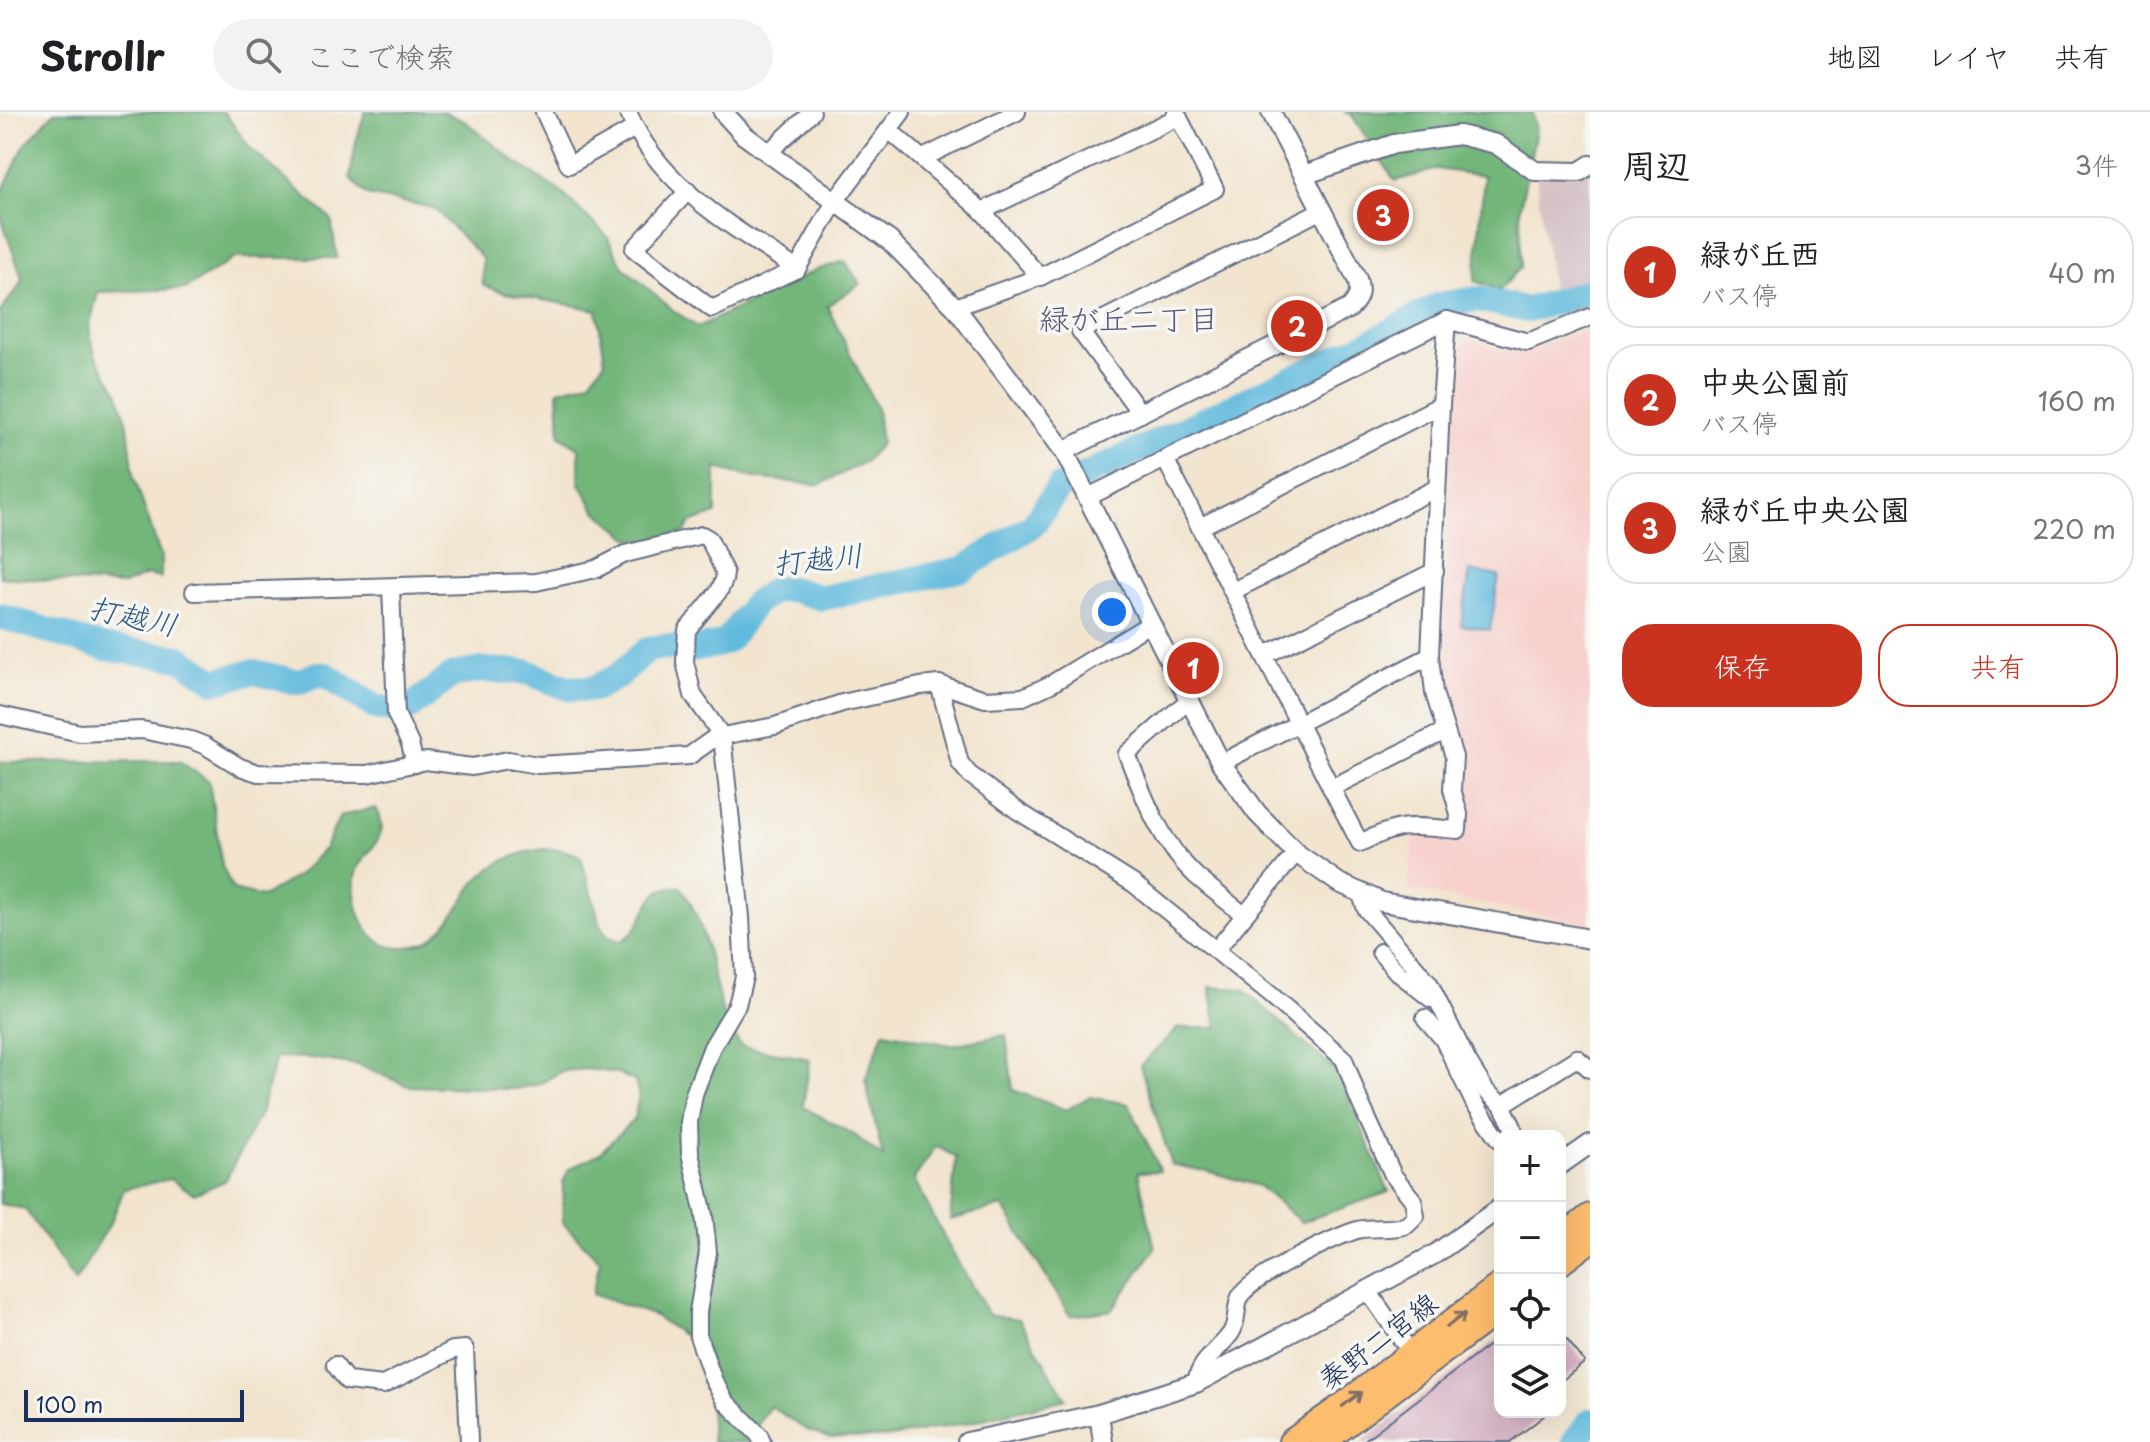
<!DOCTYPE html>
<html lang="ja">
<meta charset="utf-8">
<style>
:root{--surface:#fff;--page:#f2f2f2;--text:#202124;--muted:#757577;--line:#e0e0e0;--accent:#c8321e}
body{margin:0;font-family:"Playpen Sans","Klee One",sans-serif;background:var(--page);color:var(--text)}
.controls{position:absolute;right:24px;bottom:24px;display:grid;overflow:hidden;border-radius:16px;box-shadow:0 8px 32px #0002}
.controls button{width:72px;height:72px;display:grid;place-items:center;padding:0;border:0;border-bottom:2px solid var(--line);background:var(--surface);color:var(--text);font:40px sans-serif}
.scale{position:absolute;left:24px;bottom:20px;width:220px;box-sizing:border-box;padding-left:8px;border:4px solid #1b2f5e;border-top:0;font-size:22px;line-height:28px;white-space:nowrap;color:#1b2f5e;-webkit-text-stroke:6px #f6f6f2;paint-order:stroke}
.you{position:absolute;left:1112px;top:500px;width:28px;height:28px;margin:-20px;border:6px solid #fff;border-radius:50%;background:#1a73e8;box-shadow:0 0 0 12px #1a73e833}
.badge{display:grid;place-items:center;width:52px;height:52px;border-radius:50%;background:var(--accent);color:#fff;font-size:26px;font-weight:700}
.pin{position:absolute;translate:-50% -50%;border:4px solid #fff;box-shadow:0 2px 8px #0006}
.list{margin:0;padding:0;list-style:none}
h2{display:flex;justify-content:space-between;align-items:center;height:104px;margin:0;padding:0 32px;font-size:34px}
h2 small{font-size:26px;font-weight:400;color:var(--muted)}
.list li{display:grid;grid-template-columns:52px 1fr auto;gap:24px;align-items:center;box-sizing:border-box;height:112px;margin:0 16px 16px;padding:0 16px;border:2px solid var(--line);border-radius:32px}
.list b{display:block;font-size:30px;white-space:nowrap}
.list p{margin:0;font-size:26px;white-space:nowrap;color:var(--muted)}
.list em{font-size:26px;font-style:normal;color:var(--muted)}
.actions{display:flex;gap:16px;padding:24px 32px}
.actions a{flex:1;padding:18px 0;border:2px solid var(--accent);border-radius:32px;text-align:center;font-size:28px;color:var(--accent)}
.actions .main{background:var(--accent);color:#fff}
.icon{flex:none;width:44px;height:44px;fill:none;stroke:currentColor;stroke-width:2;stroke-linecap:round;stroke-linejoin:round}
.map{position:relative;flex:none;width:1590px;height:1330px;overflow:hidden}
header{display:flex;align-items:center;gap:48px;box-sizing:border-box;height:112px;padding:0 40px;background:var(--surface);border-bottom:2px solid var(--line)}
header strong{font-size:38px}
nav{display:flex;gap:44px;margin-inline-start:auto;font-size:28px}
.search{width:560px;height:72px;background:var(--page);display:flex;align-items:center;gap:20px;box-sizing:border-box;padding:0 28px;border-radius:44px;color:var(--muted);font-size:30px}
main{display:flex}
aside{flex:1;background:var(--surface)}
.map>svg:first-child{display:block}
.built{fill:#f7d0cc}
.industrial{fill:#d2bec3}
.forest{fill:#72b67a;stroke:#46726c;stroke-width:2}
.water{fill:#60badd;stroke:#3e749e;stroke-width:2}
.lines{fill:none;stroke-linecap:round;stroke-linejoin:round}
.river{stroke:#60badd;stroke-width:26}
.building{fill:#cda1b9}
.minor-casing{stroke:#666e85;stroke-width:20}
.tertiary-casing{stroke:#666e85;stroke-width:22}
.primary-casing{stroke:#666e85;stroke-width:28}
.minor{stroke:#fff;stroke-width:16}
.tertiary{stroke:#fff;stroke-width:18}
.primary{stroke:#fcbd6e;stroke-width:24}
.oneway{stroke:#806f65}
.labels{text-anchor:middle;stroke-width:7;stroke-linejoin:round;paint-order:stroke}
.street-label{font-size:28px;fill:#1b2f5e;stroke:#f6f6f2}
.neighbourhood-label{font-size:30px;fill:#59577e;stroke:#f6f6f2}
.water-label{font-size:30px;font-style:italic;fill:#305984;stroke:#f6f6f2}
</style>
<header>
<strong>Strollr</strong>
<div class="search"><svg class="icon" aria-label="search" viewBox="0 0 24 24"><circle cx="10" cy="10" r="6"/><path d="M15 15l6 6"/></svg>ここで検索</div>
<nav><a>地図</a><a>レイヤ</a><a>共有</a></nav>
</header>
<main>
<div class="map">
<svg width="1590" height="1330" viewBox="0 0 1590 1330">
<rect width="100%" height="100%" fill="#f6f6f2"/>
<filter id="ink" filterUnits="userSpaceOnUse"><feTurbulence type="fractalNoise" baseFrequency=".0125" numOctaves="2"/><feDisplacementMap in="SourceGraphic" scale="16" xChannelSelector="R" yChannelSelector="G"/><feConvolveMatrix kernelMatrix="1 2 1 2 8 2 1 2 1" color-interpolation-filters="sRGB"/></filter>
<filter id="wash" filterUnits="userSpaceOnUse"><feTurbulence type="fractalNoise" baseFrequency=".006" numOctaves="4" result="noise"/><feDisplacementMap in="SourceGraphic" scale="32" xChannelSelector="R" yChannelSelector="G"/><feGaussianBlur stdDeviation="1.8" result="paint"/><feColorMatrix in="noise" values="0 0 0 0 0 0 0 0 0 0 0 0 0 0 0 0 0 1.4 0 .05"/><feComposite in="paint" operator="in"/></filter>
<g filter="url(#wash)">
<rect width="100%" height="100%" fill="#f2e4cd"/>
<polygon class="built" points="1590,216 1590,813 1408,777 1414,720 1463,728 1462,714 1468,711 1444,560 1450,266 1459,266 1462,233 1470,228 1500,238 1535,236"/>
<polygon class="industrial" points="1590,56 1590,207 1558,218 1535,59"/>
<g class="forest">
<polygon points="54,0 224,0 250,36 331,107 337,146 235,146 185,177 98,180 89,216 95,243 119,282 128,315 134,365 161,445 161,466 146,463 124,473 0,465 0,200 23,169 0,102 0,84 24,34"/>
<polygon points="365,0 444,0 466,10 514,49 561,80 607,124 623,155 674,199 698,215 816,158 845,149 860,172 827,194 877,297 881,332 864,350 819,373 755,366 716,356 716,402 690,411 685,420 657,431 629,426 595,398 579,370 579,336 560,324 558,278 589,270 605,249 597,198 505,181 483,173 482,146 434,96 367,83 350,66 356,30"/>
<polygon points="1344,0 1532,0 1536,18 1520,96 1521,155 1500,178 1475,169 1484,64 1437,57 1395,69 1351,2"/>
<path d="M179,649L209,669L222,754L233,778L262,785L300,762L325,736L340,704L376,696C381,705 384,716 379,725C373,739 360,746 356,761C349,792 368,842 406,835C424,832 430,829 443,816C456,802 463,786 475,771C499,744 548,726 581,745L601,815L609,825L620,829C651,816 641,770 681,775C708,813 710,863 725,907C729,917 736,926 741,934L810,947L803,995L853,1022L883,1045L865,968L884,920L951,933L1006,923L1013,978L1066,998L1089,985L1129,992L1160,1059L1138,1060L1155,1137L1112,1198L1070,1204L1003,1094L950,1108L956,1045L936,1034L914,1067L949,1135L989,1203L1019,1207L1066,1287L967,1311L891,1325L829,1326L805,1317L770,1294L747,1330H712L707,1240L655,1204L592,1182L600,1149L563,1111V1071L569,1057L600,1041L634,1007L639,984L635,969L616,961L588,957L562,959L539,972L515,977L408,974L359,953L311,946L276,945L260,1002L225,1069L194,1082L170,1067L124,1077L112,1108L75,1170L25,1097L0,1092V650Z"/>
<polygon points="1210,875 1243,877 1338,961 1389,1080 1301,1110 1259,1074 1207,1059 1172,1053 1140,954 1178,916 1217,916"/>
</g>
<polygon class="water" points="1470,459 1499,464 1490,518 1461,513"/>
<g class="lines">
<g class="river">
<polyline points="0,504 105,536 180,546 215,569 253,560 298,570 317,562 326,563 375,595 392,598 408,597 453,563 481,558 527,560 568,576 593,577 617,565 647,538 661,535 695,537 717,533 728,528 755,491 774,478 791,477 822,486 963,457 1033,413 1059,375 1375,228 1439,193 1478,187 1528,198 1590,179"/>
<polyline points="1574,1330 1590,1309"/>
</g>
</g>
<g id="blocks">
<g class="building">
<polygon points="1560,1219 1585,1250 1560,1270"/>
<polygon points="1500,1225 1500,1300 1549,1300 1510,1330 1362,1330"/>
</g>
</g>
</g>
<g filter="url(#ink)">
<use href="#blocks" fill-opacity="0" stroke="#666e85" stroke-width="2"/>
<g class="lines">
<defs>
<g id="minor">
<polyline points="544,0 569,53 635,16"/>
<path d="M628,0C659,74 733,115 797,157"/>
<polyline points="889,18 982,99 1040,165"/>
<polyline points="770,39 812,0"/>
<polyline points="923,46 1017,0"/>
<polyline points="688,79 634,137 712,197 797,157 836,88 902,0"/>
<polyline points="982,99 1178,5"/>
<polyline points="955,195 1040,165 1215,77 1176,0"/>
<polyline points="1141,302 1080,219 1322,98"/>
<path d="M1165,347C1231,475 1293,604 1360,731C1403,710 1411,714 1458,718L1459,702L1452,677L1454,645L1434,581L1430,544"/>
<polyline points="1088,385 1447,208 1528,230 1590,205"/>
<polyline points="1200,415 1441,293"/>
<polyline points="391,475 396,602 410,632 415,652"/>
<polyline points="1233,479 1437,376"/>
<polyline points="194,480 536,470 596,457 625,442 702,423 709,427 725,461 724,468 719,479 687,518 685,550 693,583 722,624 741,805 744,865 737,893 712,935 694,982 689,1010 690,1041 704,1103 708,1140 698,1200 698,1224 713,1267 725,1289 759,1323 762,1330"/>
<polyline points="1265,543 1435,459"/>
<path d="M939,572L960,651L969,662L1018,699L1134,772L1272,884L1344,947L1359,988L1393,1063L1413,1088L1416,1104L1407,1113C1391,1119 1374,1114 1357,1118C1335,1125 1249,1166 1240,1185C1235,1196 1238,1210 1231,1221C1219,1238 1199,1249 1196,1271"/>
<path d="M1189,588L1127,642C1144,685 1160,730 1195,763C1211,777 1228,790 1244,803"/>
<polyline points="0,603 80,621 142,618 191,628 206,634 240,655 258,661 367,662 426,649 472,655 508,648 538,653 689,644 713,627 722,624 775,614 842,591 920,574 939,572 985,587 1023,585 1051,572 1151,511"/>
<polyline points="1221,651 1430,544 1441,293 1447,208"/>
<polyline points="1331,676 1445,619"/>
<polyline points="1360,780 1366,797 1429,871 1468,950 1486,979 1502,993 1513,1015 1512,1024"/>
<polyline points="1216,838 1296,741"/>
<polyline points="1380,840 1397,860 1431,887"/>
<polyline points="1425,906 1443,927 1474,991 1500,1028"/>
<polyline points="1502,993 1577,946 1590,957"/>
<polyline points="1368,1179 1415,1247"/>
<polyline points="335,1253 347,1269 383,1273 453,1238 465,1237 469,1330"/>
</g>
<g id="tertiary">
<polyline points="723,0 744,23 890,129 955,195 1064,339 1221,651 1257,701 1296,741 1339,771 1382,790 1590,827"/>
<polyline points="1304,63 1394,32 1459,23 1496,32 1535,59 1579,60 1590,53"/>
<path d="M1064,339L1350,196C1359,186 1361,180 1357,167L1271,0"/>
<polyline points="1560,1053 1590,1032"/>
<polyline points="1099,1302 1103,1330"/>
<polyline points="967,1330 1099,1302 1196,1271 1435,1142 1500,1096"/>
</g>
<g id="primary">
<polyline points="1560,1127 1590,1104"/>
<polyline points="1560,1151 1590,1128"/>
<polyline points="1291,1330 1342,1294 1500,1173"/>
<polyline points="1323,1330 1500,1197"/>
</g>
</defs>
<use href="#minor" class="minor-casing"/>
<use href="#tertiary" class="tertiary-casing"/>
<use href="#primary" class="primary-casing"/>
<use href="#minor" class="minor"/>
<use href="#tertiary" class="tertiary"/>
<use href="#primary" class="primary"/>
</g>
<defs><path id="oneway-shaft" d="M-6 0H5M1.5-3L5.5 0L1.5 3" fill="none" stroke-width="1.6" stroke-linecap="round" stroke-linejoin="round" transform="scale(2)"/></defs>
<g class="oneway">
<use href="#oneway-shaft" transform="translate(1456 1208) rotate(-38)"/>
<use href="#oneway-shaft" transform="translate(1352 1287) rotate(-37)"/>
</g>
</g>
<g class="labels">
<g class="street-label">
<text transform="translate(1378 1229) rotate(-37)" y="10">秦野二宮線</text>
</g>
<g class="neighbourhood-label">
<text x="1129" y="218">緑が丘二丁目</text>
</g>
<g class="water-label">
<text transform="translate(818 448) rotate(-6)" y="10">打越川</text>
<text transform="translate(133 505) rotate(12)" y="10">打越川</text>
</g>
</g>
</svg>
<div class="controls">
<button>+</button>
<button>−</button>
<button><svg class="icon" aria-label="locate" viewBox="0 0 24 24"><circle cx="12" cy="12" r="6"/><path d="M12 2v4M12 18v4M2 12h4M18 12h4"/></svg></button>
<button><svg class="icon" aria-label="layers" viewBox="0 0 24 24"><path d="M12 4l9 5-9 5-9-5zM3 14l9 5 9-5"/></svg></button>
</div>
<div class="scale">100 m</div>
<div class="you"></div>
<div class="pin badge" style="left:1193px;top:556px">1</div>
<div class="pin badge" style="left:1297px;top:214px">2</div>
<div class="pin badge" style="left:1383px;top:103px">3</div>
</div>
<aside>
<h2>周辺<small>3件</small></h2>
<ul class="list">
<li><span class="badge">1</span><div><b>緑が丘西</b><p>バス停</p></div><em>40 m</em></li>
<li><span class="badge">2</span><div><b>中央公園前</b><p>バス停</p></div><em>160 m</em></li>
<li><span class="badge">3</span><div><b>緑が丘中央公園</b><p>公園</p></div><em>220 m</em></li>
</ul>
<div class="actions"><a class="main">保存</a><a>共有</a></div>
</aside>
</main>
